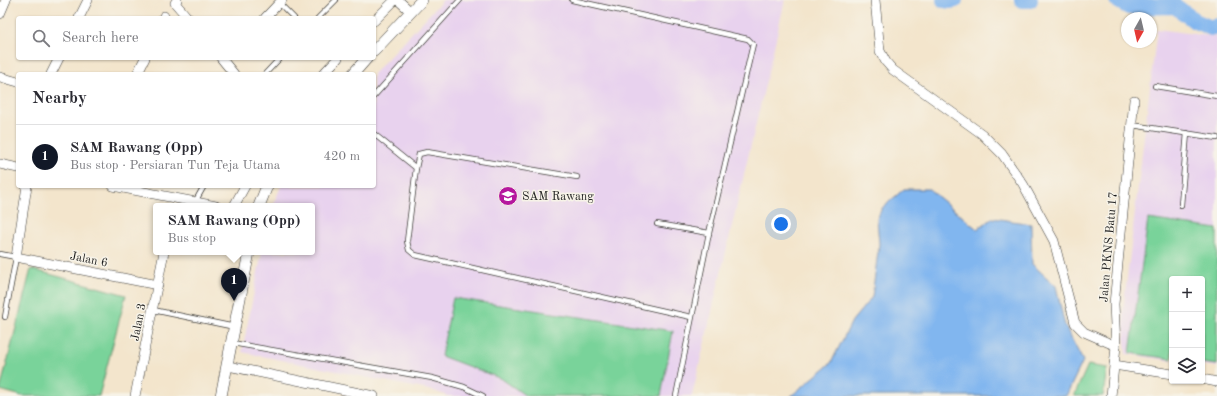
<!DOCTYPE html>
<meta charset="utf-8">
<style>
:root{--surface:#fff;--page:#f7f7f7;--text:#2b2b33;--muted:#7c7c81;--line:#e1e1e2;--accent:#111827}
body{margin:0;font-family:"Old Standard TT",serif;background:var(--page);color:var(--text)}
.controls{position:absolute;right:12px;bottom:12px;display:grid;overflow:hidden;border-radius:4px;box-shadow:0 1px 3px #0004}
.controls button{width:36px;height:36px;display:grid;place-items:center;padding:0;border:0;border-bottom:1px solid var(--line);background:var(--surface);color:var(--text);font:20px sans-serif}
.compass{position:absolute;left:1121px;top:12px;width:36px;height:36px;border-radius:50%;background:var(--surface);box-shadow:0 1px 3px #0004;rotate:188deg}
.you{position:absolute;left:781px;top:224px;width:14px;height:14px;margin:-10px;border:3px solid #fff;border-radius:50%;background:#1a73e8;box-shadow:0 0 0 6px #1a73e833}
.badge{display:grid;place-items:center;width:26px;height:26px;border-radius:50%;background:var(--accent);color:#fff;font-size:13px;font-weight:700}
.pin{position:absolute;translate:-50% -33px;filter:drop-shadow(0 1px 2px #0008)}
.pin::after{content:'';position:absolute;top:21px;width:14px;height:12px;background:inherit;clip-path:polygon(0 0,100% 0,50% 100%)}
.popup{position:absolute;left:153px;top:203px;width:162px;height:52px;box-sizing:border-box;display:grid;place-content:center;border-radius:4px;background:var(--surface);filter:drop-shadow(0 1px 3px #0005);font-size:13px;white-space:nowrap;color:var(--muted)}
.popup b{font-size:15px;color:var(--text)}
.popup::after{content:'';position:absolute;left:50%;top:100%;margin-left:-8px;border:8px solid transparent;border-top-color:var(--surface)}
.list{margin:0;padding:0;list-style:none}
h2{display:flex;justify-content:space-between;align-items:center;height:52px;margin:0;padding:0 16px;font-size:17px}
h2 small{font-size:13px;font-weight:400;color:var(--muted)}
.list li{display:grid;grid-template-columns:26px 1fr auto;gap:12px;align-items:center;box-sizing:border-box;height:64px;padding:0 16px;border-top:1px solid var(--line)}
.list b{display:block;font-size:15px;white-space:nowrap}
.list p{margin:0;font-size:13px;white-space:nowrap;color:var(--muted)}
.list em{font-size:13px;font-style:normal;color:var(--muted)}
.icon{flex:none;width:22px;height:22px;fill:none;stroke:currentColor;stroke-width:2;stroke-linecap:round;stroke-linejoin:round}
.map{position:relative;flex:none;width:1217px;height:396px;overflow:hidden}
.search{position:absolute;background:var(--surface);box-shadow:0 1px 3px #0004;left:16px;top:16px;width:360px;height:44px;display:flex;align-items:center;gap:10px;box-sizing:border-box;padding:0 14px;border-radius:4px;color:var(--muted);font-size:15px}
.panel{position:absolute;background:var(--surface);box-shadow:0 1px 3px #0004;left:16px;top:72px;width:360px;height:116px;border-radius:4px}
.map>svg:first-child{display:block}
.built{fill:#e8d2ee}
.green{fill:#79d39a;stroke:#4a785b}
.water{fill:#81b6ef;stroke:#4e6986}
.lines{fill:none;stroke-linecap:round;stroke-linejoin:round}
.river{stroke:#81b6ef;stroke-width:16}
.service-casing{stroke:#3c3a36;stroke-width:6}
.minor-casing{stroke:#3c3a36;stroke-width:10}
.tertiary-casing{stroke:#3c3a36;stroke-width:12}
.service{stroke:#fff;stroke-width:4.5}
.minor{stroke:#fff;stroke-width:9}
.tertiary{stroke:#fff;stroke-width:11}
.labels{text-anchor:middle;stroke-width:3;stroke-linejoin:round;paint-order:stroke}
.poi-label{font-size:12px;fill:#1c1c1c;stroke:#f7f3e8;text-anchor:start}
.street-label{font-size:12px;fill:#1c1c1c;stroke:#f7f3e8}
</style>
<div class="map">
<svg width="1217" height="396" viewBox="0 0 1217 396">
<rect width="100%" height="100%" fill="#f7f3e8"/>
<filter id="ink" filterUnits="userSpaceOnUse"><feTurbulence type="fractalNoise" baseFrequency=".025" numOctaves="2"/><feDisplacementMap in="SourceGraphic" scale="8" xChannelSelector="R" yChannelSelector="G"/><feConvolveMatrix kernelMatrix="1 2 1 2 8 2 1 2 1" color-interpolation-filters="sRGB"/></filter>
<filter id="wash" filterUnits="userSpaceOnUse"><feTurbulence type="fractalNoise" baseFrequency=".012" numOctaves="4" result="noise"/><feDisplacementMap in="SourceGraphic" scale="16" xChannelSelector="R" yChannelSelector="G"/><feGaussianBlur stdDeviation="0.9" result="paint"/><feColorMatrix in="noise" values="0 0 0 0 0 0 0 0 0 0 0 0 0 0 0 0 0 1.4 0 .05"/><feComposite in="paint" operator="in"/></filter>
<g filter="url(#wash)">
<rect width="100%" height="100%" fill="#f3e5cc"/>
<g class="built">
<polygon points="443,0 785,0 692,396 448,396 434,391 242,352 262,252 312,252 312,206 273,206 281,186 374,186 373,74"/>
<polygon points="1157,29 1217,37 1217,367 1202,365 1202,279 1172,279 1172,361 1126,354 1123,312"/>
</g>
<g class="green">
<polygon points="1148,219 1217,229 1217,365 1202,363 1202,279 1172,279 1172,359 1130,353"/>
<polygon points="31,269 126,295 99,396 22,396 0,390"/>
<polygon points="453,298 673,331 661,396 526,396 502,379 441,356"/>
<polygon points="1088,365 1107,368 1103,396 1074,396"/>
</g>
<polygon class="water" points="904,189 929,189 977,229 993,218 1031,224 1032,264 1056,286 1065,326 1083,361 1066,396 791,396 831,363 852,321 872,297 879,244 877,219 882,208"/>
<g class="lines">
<g class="river">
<polyline points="944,0 949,1 955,0"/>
<polyline points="1022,0 1030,0"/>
<polyline points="1117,0 1129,7 1175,6 1195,21 1211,28 1217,26"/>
</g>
</g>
</g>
<g filter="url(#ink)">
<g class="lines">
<defs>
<g id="service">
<polyline points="572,0 748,39 753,44 709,233 676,396"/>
<polyline points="279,3 294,18"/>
<polyline points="318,18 336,0"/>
<polyline points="265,74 280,58"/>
<polyline points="1155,86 1217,96"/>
<polyline points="374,96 460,0"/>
<polyline points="1132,125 1217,138"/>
<polyline points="374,134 416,168 407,241 409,250 415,255 691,317"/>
<polyline points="416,168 419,154 427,152 577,177"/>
<polyline points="195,202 204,186"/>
<polyline points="1181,205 1187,133"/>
<polyline points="657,224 709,233"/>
<polyline points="0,254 16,257 5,317"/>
<polyline points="153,310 235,327"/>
<polyline points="232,343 432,378 464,387 483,396"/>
</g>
<g id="minor">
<polyline points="177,0 175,3 188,18"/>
<polyline points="398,0 411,12"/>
<polyline points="875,0 880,51 886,62 893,70 982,134 1002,154 1023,184 1054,241 1075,323 1084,332 1116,346"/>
<polyline points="0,14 6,0"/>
<polyline points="79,18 88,0"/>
<polyline points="163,18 164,16"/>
<polyline points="265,18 282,0"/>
<polyline points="374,21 395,0"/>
<polyline points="221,58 234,74"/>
<polyline points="51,74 59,58"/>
<polyline points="137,74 145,58"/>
<polyline points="323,74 338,58"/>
<polyline points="0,77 18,82"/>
<polyline points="0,164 18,168"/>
<polyline points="27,186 16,257 158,285"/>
<polyline points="113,186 216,206"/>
<polyline points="234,206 245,186"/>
<polyline points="1114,365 1172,374"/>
<polyline points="228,366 374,396"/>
<polyline points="1202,379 1217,382"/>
<polyline points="135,396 164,252"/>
<polyline points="1111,396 1116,346 1114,304 1134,100"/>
</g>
<g id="tertiary">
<polyline points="374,51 422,0"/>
<polyline points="353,74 367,58"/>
<polyline points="259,206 267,186"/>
<polyline points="221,396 249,252"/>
</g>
</defs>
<use href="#service" class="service-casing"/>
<use href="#minor" class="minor-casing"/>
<use href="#tertiary" class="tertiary-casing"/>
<use href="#service" class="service"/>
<use href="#minor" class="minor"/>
<use href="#tertiary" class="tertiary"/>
</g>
</g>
<defs>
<symbol id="school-disc" viewBox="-11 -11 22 22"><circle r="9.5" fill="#b5179e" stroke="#f7f3e8"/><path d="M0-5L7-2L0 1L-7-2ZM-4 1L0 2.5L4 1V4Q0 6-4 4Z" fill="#fff"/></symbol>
</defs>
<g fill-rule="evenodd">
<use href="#school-disc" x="497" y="185" width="22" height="22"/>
</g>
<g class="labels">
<g class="poi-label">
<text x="522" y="200">SAM Rawang</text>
</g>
<g class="street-label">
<text transform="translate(1108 247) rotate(-85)" y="4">Jalan PKNS Batu 17</text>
<text transform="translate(89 259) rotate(11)" y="4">Jalan 6</text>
<text transform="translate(138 322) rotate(-79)" y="4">Jalan 3</text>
</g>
</g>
</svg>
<div class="controls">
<button>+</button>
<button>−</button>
<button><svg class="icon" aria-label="layers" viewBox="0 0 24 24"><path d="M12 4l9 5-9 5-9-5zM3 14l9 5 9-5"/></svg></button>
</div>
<svg class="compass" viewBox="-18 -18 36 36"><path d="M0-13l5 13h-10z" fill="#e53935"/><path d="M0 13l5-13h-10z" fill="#7c7c81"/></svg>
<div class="you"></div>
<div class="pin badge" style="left:234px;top:301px">1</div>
<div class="popup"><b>SAM Rawang (Opp)</b>Bus stop</div>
<div class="search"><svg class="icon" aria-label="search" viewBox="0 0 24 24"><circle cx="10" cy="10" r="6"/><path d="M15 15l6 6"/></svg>Search here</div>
<section class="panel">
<h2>Nearby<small></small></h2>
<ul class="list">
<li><span class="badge">1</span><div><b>SAM Rawang (Opp)</b><p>Bus stop · Persiaran Tun Teja Utama</p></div><em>420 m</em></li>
</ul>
</section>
</div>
